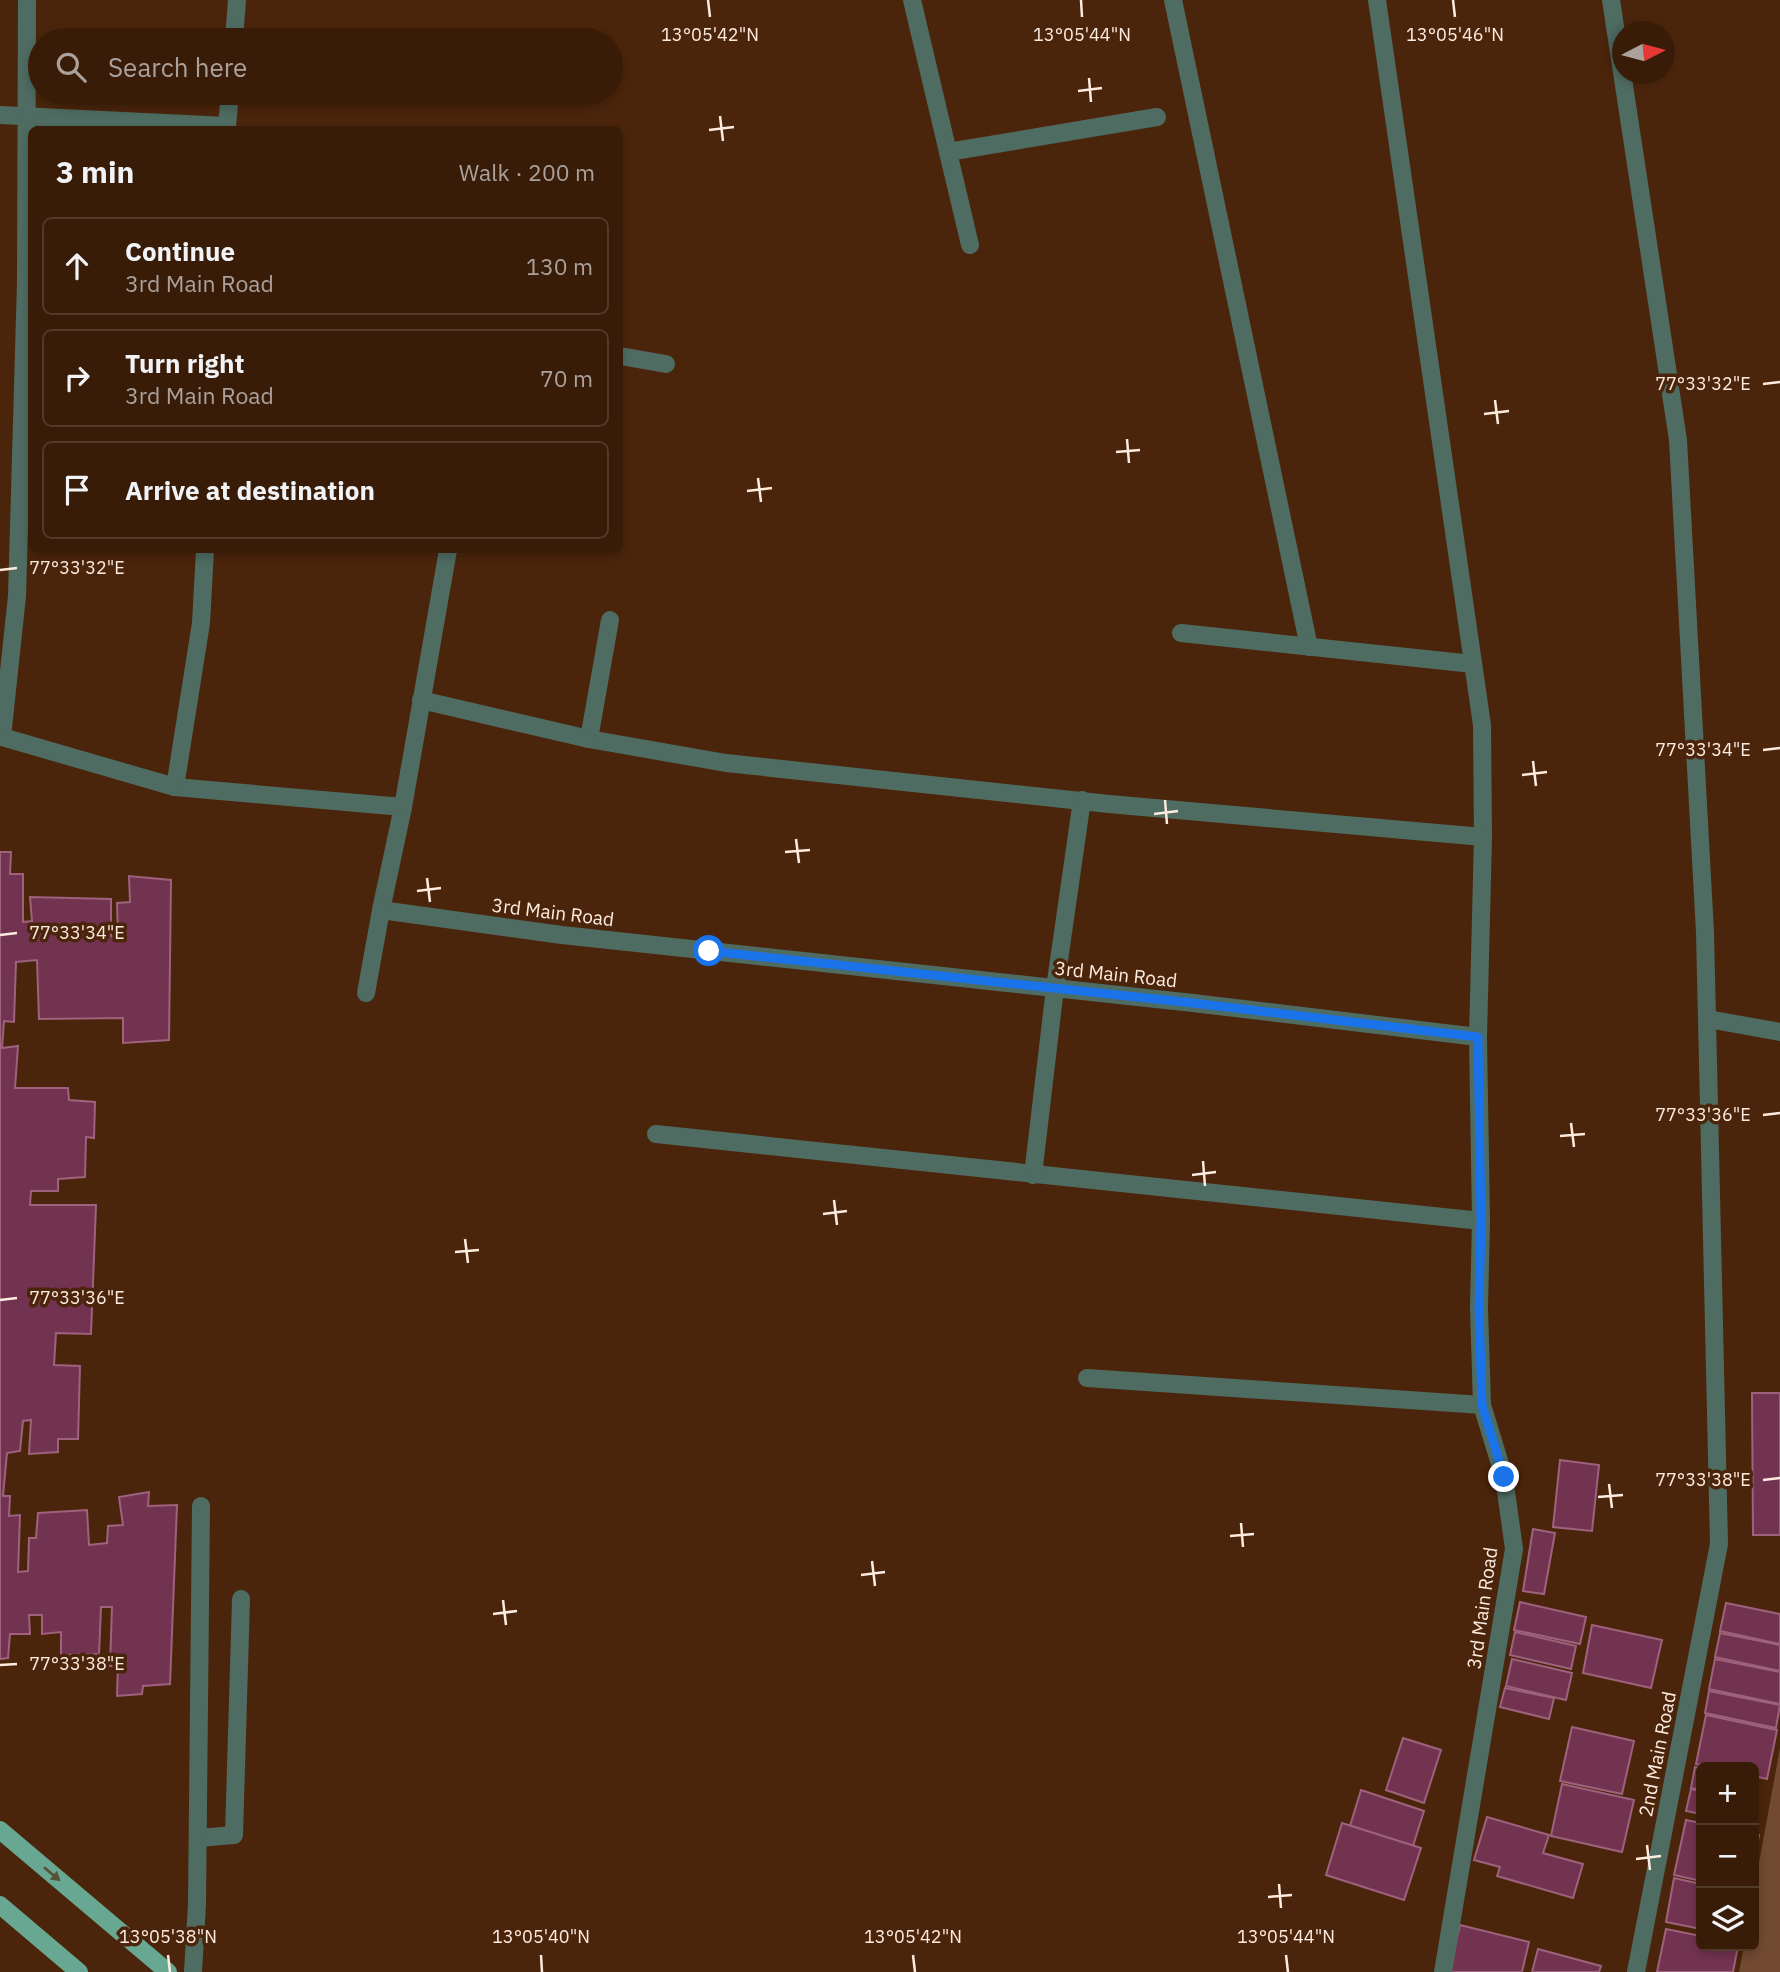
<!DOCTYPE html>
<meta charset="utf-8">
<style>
:root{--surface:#381c08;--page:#432916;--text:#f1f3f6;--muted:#aba19c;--line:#523a29}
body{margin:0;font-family:"IBM Plex Sans",sans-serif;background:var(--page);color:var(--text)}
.controls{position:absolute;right:21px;bottom:21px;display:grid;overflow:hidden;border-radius:10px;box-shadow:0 4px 10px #0003}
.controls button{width:63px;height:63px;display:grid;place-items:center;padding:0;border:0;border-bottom:2px solid var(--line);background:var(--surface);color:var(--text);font:35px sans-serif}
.compass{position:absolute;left:1612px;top:21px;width:63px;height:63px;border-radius:50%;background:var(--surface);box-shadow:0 4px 10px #0003;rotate:84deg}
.stop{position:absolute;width:21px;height:21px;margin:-16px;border:5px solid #1a73e8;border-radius:50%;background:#fff}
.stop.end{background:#1a73e8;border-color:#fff;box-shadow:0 2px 7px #0008}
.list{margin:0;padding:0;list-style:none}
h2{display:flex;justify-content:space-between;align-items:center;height:91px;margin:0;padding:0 28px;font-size:30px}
h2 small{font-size:23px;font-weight:400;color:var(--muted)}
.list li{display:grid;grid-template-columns:46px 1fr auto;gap:21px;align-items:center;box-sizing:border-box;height:98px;margin:0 14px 14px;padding:0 14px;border:2px solid var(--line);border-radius:10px}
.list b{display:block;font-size:26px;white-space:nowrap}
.list p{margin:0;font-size:23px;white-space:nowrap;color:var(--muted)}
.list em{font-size:23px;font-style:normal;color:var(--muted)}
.icon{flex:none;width:38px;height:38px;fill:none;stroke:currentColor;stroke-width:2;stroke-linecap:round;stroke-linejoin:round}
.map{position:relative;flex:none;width:1780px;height:1972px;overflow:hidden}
.search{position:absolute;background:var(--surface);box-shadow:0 4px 10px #0003;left:28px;top:28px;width:595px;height:77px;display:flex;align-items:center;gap:18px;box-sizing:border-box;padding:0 24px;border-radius:38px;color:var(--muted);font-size:26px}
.panel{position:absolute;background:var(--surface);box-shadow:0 4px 10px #0003;left:28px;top:126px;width:595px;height:427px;border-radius:10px}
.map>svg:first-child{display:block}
.green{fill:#724a32}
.building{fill:#723351;stroke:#9e627d;stroke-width:2}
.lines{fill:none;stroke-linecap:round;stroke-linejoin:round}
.minor{stroke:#4f6c62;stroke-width:18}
.major{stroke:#68a792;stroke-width:18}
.oneway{fill:#55523a}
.route{stroke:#1a73e8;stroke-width:9}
.ticks{fill:none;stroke:#feebe0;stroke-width:2.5}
.labels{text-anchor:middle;stroke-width:7;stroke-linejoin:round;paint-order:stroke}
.street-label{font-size:19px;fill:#feebe0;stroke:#4b250b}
.ticks-label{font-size:18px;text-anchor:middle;fill:#feebe0;stroke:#4b250b;stroke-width:7;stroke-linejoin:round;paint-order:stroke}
</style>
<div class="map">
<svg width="1780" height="1972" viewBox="0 0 1780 1972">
<rect width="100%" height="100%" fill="#4b250b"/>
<polygon class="green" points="1780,1748 1780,1972 1739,1972 1744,1946 1754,1946 1754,1890"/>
<g class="building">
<polygon points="0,852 11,852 10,874 23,874 23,922 32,921 30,897 111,899 111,936 118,937 117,903 130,902 129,876 171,880 169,1040 123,1043 123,1018 39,1019 37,960 16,962 14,1022 4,1021 2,1048 18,1046 15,1088 68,1088 69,1100 95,1102 94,1138 86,1137 85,1177 58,1179 58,1191 31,1191 30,1205 96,1205 91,1334 56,1333 54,1365 80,1366 78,1439 58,1439 58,1452 29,1454 31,1420 23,1421 20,1451 7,1453 3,1496 10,1496 9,1516 20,1515 18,1572 28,1571 29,1538 36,1538 38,1513 87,1510 89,1545 107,1543 108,1526 123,1525 119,1497 149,1492 148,1506 177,1505 170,1684 143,1686 142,1694 117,1696 118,1666 110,1666 112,1607 101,1607 99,1654 61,1655 61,1632 42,1634 42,1615 29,1615 30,1634 10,1634 8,1658 0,1659"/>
<polygon points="1752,1393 1780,1393 1780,1535 1753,1535"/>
<polygon points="1560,1460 1599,1465 1592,1531 1553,1527"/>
<polygon points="1533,1529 1555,1533 1544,1594 1523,1591"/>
<polygon points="1520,1602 1586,1617 1580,1644 1514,1630"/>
<polygon points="1726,1603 1780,1614 1780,1644 1720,1631"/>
<polygon points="1592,1625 1662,1640 1651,1688 1583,1673"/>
<polygon points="1515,1632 1576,1646 1571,1669 1510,1655"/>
<polygon points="1720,1633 1780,1645 1780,1671 1715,1657"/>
<polygon points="1512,1659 1572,1673 1566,1700 1506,1686"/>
<polygon points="1715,1659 1780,1672 1780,1704 1709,1689"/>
<polygon points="1505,1688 1554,1698 1549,1719 1500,1707"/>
<polygon points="1709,1691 1780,1705 1776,1728 1705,1713"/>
<polygon points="1706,1715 1777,1730 1767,1779 1754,1776 1754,1767 1710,1767 1696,1764"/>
<polygon points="1572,1727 1634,1741 1622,1794 1560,1781"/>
<polygon points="1403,1738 1441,1750 1424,1803 1386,1790"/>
<polygon points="1695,1767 1701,1768 1701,1790 1691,1788"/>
<polygon points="1562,1784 1634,1800 1622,1852 1551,1836"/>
<polygon points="1691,1789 1701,1791 1701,1814 1686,1811"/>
<polygon points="1361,1790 1424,1811 1413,1846 1350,1826"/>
<polygon points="1487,1817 1549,1835 1543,1853 1583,1864 1573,1898 1497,1876 1500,1867 1474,1860"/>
<polygon points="1686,1820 1701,1823 1701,1881 1674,1875"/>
<polygon points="1342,1823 1421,1848 1404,1900 1326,1875"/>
<polygon points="1754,1834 1759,1835 1754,1864"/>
<polygon points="1674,1878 1701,1884 1701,1929 1666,1922"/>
<polygon points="1460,1925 1529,1942 1522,1972 1449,1972"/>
<polygon points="1666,1929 1701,1936 1701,1946 1738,1946 1733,1972 1657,1972"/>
<polygon points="1538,1949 1601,1966 1599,1972 1532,1972"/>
</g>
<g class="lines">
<g class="minor">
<polyline points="912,0 970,245"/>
<polyline points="1173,0 1309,647"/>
<polyline points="1377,0 1482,725 1483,837 1478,1037"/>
<polyline points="1611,0 1678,440 1705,932 1719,1544 1636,1972"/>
<polyline points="234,40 237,0"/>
<polyline points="0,115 227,126 227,130"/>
<polyline points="227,126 230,93"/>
<polyline points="948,152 1157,117"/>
<polyline points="620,356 666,364"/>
<polyline points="205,550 201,623 175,787 403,807 381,910 562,935 1193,1003 1478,1037 1481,1221 1479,1308 1482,1405 1504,1477 1514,1549 1443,1972"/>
<polyline points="610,620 589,739 726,763 1109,804 1483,837"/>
<polyline points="1181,633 1473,664"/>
<polyline points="421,700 589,739"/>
<polyline points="0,737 2,737 17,596 26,282 27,0"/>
<polyline points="2,737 175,787"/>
<polyline points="403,807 448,550"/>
<polyline points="366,993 381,910"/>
<polyline points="1708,1019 1780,1032"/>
<polyline points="656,1134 1481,1221"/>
<polyline points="1033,1175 1055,988 1082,800"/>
<polyline points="1087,1378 1482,1405"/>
<polyline points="198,1838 234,1835 241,1599"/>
<polyline points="193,1972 197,1904 201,1506"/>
</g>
<g class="major">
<polyline points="0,1830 168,1972"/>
<polyline points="0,1905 79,1972"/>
</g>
</g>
<defs><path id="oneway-solid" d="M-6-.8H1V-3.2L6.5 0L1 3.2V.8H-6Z" transform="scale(1.75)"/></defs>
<use class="oneway" href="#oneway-solid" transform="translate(52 1874) rotate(40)"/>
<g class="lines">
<polyline class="route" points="709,951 1193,1003 1478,1037 1481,1222 1479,1308 1482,1405 1504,1477"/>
</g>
<path class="ticks" d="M708,0L710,17M1081,0L1082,17M1453,0L1455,17M1089,78L1091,102M1078,91L1102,88M720,116L723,141M709,130L734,127M1763,384L1780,382M1495,400L1498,424M1484,414L1509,411M1127,439L1129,463M1116,452L1140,450M758,478L761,502M747,491L772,488M0,570L17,568M1763,750L1780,748M1533,761L1536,786M1522,775L1547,772M1165,800L1167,824M1154,814L1178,811M796,839L799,863M785,852L810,850M427,878L430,902M417,891L441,888M0,935L17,933M1763,1115L1780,1113M1571,1123L1574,1147M1560,1136L1585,1134M1203,1161L1205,1186M1192,1175L1216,1172M834,1200L837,1225M823,1214L847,1211M465,1239L468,1263M455,1252L479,1250M0,1300L17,1298M1763,1480L1780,1478M1609,1484L1612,1508M1598,1497L1623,1495M1241,1523L1243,1547M1230,1536L1254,1534M872,1561L875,1586M861,1575L885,1572M503,1600L506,1625M493,1614L517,1611M0,1665L17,1664M1647,1845L1650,1870M1636,1859L1661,1856M1279,1884L1281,1908M1268,1897L1292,1895M168,1955L170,1972M541,1955L542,1972M913,1955L915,1972M1286,1955L1288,1972"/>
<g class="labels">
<g class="street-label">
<text transform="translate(553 912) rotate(7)" y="7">3rd Main Road</text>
<text transform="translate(1116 974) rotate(6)" y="7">3rd Main Road</text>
<text transform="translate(1482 1608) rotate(-82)" y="7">3rd Main Road</text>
<text transform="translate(1657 1754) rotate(-79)" y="7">2nd Main Road</text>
</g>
</g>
<g class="ticks-label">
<text x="710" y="41">13°05'42"N</text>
<text x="1082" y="41">13°05'44"N</text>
<text x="1455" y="41">13°05'46"N</text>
<text x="1703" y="390">77°33'32"E</text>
<text x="77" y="574">77°33'32"E</text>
<text x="1703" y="756">77°33'34"E</text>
<text x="77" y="939">77°33'34"E</text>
<text x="1703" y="1121">77°33'36"E</text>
<text x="77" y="1304">77°33'36"E</text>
<text x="1703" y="1486">77°33'38"E</text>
<text x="77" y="1670">77°33'38"E</text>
<text x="168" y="1943">13°05'38"N</text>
<text x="541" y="1943">13°05'40"N</text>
<text x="913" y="1943">13°05'42"N</text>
<text x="1286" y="1943">13°05'44"N</text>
</g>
</svg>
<div class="controls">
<button>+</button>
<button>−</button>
<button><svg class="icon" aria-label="layers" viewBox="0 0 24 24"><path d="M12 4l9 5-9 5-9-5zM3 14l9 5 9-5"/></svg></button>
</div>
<svg class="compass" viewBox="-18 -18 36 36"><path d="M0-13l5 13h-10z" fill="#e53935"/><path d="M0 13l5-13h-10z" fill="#aba19c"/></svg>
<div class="stop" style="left:709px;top:951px"></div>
<div class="stop end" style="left:1504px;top:1477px"></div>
<div class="search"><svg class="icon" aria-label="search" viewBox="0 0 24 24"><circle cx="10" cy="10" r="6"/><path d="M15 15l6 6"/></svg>Search here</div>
<section class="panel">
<h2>3 min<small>Walk · 200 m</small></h2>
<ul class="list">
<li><svg class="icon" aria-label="ahead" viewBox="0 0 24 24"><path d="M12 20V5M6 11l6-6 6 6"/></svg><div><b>Continue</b><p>3rd Main Road</p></div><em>130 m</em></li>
<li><svg class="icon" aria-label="right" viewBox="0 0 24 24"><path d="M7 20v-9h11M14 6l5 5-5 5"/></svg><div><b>Turn right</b><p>3rd Main Road</p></div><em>70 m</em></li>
<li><svg class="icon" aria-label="arrive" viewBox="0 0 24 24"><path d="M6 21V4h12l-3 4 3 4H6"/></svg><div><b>Arrive at destination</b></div></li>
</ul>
</section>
</div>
